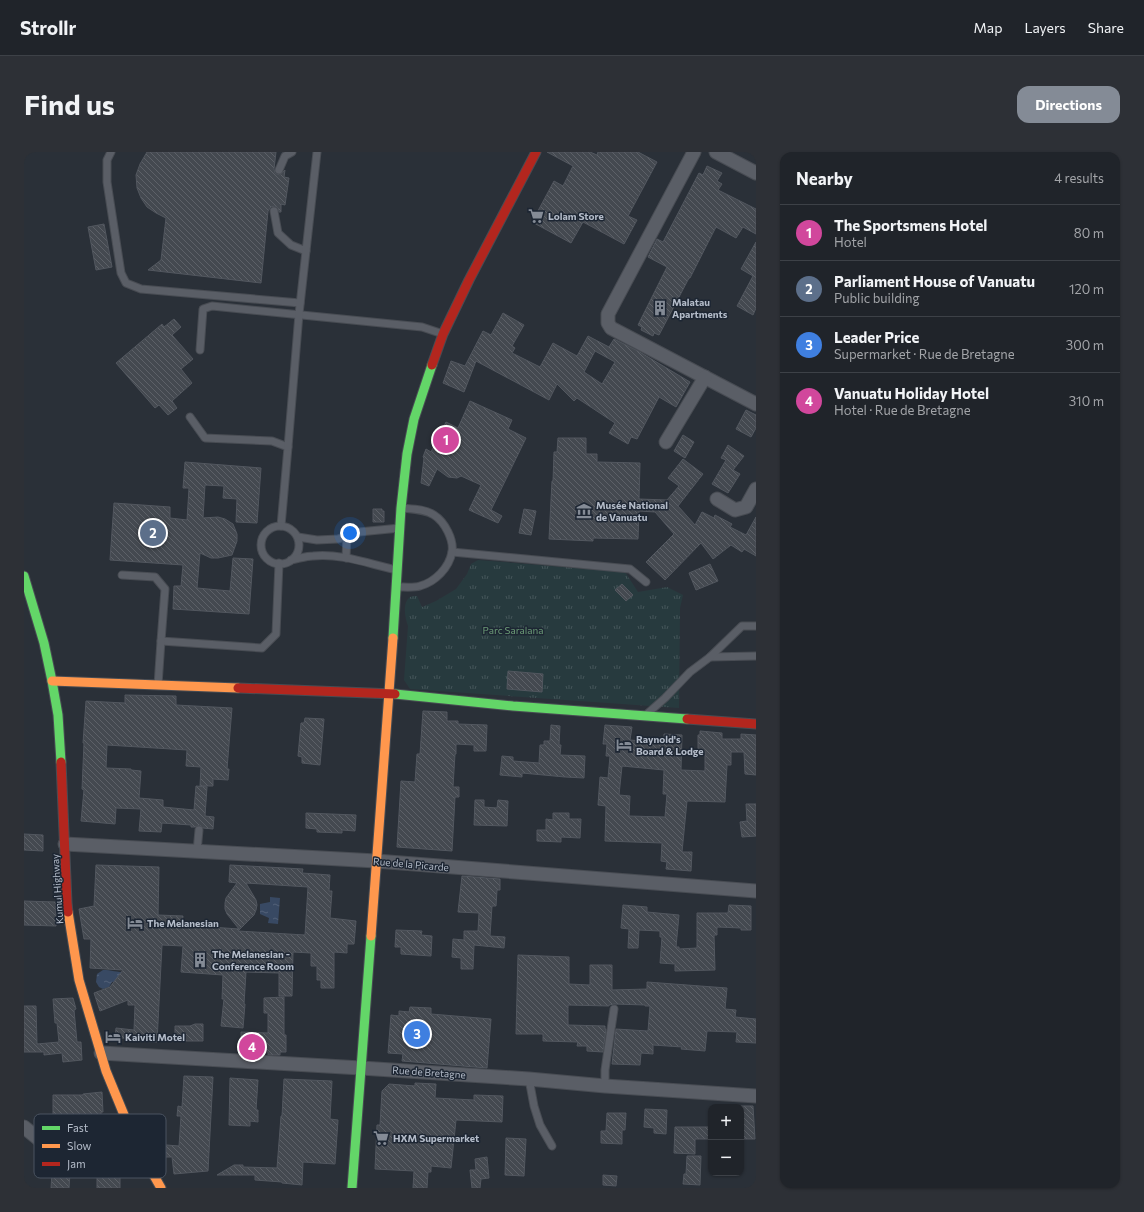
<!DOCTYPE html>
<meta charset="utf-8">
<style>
:root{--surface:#20242a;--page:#2d3036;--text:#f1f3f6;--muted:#a2a4a8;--line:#3d4147;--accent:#848b96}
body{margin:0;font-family:Commissioner,sans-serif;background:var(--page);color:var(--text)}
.controls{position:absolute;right:12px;bottom:12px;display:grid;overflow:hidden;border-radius:8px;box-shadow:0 1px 3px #0004}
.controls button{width:36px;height:36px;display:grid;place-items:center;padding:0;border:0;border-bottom:1px solid var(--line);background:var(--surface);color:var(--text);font:20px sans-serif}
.you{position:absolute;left:326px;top:381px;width:14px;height:14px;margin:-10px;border:3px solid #fff;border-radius:50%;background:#1a73e8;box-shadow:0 0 0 6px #1a73e833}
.badge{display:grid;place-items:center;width:26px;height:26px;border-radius:50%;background:var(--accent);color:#fff;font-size:13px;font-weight:700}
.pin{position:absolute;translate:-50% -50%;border:2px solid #fff;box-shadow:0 1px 4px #0006}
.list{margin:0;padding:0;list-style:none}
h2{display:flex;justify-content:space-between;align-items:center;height:52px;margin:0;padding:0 16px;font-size:17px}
h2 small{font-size:13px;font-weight:400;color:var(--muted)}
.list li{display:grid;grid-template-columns:26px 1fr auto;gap:12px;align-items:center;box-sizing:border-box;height:56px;padding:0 16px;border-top:1px solid var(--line)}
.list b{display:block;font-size:15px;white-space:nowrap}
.list p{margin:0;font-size:13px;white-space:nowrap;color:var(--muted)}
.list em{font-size:13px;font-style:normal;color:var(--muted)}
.map{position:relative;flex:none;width:732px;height:1036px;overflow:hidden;border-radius:12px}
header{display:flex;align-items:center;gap:24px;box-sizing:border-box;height:56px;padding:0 20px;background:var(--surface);border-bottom:1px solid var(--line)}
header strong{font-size:19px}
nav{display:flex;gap:22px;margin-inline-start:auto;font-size:14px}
.intro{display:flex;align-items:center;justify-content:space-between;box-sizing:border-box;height:96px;padding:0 24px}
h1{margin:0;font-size:28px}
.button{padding:10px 18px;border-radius:12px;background:var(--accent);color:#fff;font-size:14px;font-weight:700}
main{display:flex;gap:24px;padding:0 24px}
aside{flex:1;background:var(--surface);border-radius:12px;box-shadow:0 1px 3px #0004}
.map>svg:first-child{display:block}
.park{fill:url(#park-tufts)}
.water{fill:url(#water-ripples)}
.building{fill:url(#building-back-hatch);stroke:#52575f;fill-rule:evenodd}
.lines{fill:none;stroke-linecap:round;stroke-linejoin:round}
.lane-casing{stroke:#484c53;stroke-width:9}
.street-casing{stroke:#484c53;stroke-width:15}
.fast-casing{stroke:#484c53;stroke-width:11}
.slow-casing{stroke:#484c53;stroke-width:11}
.jam-casing{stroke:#484c53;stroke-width:11}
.lane{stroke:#5a5e66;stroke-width:7}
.street{stroke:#5a5e66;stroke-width:13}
.fast{stroke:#63d668;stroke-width:9}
.slow{stroke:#ff974d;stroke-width:9}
.jam{stroke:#b3261e;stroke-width:9}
.labels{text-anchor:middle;stroke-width:3;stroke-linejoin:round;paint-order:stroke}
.poi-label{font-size:10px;font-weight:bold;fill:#b4bcc9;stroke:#1d2633;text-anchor:start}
.park-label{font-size:10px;fill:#6b9a76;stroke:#1d2633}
.street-label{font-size:10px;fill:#b4bcc9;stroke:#1d2633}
.key{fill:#1d2633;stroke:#4a5360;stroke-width:1}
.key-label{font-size:11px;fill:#b4bcc9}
</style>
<header>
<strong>Strollr</strong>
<nav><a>Map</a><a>Layers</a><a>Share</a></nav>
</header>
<div class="intro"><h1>Find us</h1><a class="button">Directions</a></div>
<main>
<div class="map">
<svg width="732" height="1036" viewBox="0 0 732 1036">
<defs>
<pattern id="park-tufts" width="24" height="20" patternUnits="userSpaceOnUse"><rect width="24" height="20" fill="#273a3e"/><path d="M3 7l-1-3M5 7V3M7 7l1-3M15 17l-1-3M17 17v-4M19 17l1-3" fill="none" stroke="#445559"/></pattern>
<pattern id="water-ripples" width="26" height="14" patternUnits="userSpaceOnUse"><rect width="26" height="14" fill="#384963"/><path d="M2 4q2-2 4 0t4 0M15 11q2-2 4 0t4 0" fill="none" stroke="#526178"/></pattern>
<pattern id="building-back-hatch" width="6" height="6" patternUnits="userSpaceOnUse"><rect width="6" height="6" fill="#444950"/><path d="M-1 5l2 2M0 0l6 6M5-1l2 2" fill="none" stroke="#5d6168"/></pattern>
</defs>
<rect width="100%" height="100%" fill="#2a3038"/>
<path class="park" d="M454,408L601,420L614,440L643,435L659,443L656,456L655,556L386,537L380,528L384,474C381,466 378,451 386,445C388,444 390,444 393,444L398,455L412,449L432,437L443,422L447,412Z"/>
<g class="water">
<polygon points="246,745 256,746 254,772 244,771 245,766 236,762 236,752 246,750"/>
<path d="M79,818C87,818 93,820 102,821L96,829L88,830L85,835L79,837L75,835L72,830L73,822Z"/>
</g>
<g class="building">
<polygon points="123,0 252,0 250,17 251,21 253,22 256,23 261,18 260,25 265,26 261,53 257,52 257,60 255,60 254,56 251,54 247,55 244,59 237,131 124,118 137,108 142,66 132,61 123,55 117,46 113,36 112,23 116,12"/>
<polygon points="523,0 566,0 573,3 574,0 614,0 633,10 604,64 613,68 600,92 559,70 547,91 508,70 530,29 539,34 549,14"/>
<polygon points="683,14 698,21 693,29 698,32 694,38 732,57 732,82 719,75 712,86 692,75 666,126 665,126 635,183 630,181 629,184 617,178 618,175 614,173 643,115 624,105 633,87 639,90 675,21 679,23"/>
<polygon points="80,72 88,115 72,118 64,75"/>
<polygon points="732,90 732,156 729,163 713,154 729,124 717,117"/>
<path d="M479,161L500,173L488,194L491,196L488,201L516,215L529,191L553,204L564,184L585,195L590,187L614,199L666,230L652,255L635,245L613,287L607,285L604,292L585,281L591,271L553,246L550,249L533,232L525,248L452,209L440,240L419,231L427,209L441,214L459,179L467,183ZM571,199L591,210L578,232L560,220Z"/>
<polygon points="150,167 157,175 148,183 169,207 157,217 168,231 148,249 153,256 144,263 135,253 131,256 92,211 138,172 140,175"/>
<polygon points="446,249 488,268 484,277 502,286 467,358 478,364 474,371 445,358 457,333 437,324 433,326 424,325 413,317 405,334 397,331 400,306 399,305 402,297 407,300 422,270 434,276"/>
<polygon points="722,258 732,263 732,276 727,285 712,277"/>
<polygon points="659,283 670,290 661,306 650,299"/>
<polygon points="534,286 562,286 562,302 573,302 573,310 616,311 615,347 643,348 655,334 644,326 659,307 679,322 654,354 671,373 678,360 690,366 691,363 708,372 706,375 722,383 732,365 732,404 720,397 718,400 707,393 689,407 677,391 641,428 622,410 650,382 631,360 615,359 614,387 569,386 569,389 525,387 528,329 529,329 530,300 533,300"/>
<polygon points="704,293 720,304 709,318 716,322 704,341 688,332 702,308 697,306"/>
<polygon points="161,310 237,316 233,371 212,370 213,347 199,346 200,334 181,333 179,366 194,365 201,367 209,372 213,382 213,389 208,403 194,406 187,406 176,401 173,436 206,439 209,406 229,407 225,462 149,457 150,434 157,434 159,413 86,408 90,351 146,355 146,366 163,368 165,336 159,336"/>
<polygon points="349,357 358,357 358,359 360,359 360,370 349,370"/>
<polygon points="500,357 512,359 507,383 495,381"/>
<polygon points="686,412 694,429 672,438 665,421"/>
<polygon points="598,432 609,443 602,449 591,438"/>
<polygon points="484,519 519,522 518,540 483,537"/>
<polygon points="101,543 152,544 152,553 208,556 203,617 205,617 204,628 189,627 189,634 176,634 177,615 162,614 163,598 83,593 82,616 107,617 107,618 117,619 115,646 139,648 139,655 170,658 172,634 183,635 181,664 190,665 189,677 179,676 176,673 171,675 167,675 167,673 138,671 137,680 115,679 117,657 92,656 91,672 57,669 60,638 58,637 60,591 59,591 62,549 101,551"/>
<polygon points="399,559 423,560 423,569 434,569 434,572 463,573 462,599 450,599 450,593 432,592 432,602 431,602 429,635 435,635 435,645 431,645 428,699 373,695 377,629 391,630 393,602 396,602"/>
<polygon points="281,566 300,567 296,613 278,611 278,605 274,604 277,571 280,571"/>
<polygon points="527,573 536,574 535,593 537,593 536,603 561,604 560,626 541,625 498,621 498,625 476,623 478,604 489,605 489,609 515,611 516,593 520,593 520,589 526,589"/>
<path d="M581,573L608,575L606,588L640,591V582L658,583L657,618L681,619V600H674V583H676V579L698,581V587H717V582L732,583V623L721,622L720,600H707V613H703L701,650L663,649L658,700H668L667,719L642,717L643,710L637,709L638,691L581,689L582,654L574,653L576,625L584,626L586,604H582L583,592H579ZM598,614L640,618L639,642H643L641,665L605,664L606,644L595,643Z"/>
<polygon points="451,648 460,648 460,655 473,656 474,648 484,649 483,674 450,673"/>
<polygon points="722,652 732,652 732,684 718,685 716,670 723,669"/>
<polygon points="282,661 332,663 331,679 318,678 318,681 293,680 293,677 282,676"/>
<polygon points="529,661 545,661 545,667 557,667 556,686 537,685 537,690 513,689 513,678 522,678 522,667 529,668"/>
<polygon points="0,682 19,683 19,699 0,698"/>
<path d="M72,713L135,715L134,763L159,764L158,773L215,777L203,762L201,757V751L202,746L213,731L205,730L206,713L279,717L278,721L306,723L305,739H308L306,766L332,769L330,792H323V801L310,800V836H297V828H293V814H287V801L269,800L268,844H255V821L222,820L220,852H221L219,876L197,874L200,847H198L199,823L157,820L159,794L138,793L133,890L113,889V888L91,885L92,876L110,878L111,853H104V848L76,859L70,841L86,835L99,818L66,816L67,787H60L55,757L70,754ZM222,731L284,735L281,783L214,779L230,763L232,758L233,753L232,748Z"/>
<polygon points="438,724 476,727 476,738 473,738 472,754 468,754 466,784 481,785 480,796 450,793 449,817 437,817 437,806 428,805 429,787 440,788 440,779 454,779 455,761 434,760"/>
<polygon points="0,749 32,750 32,774 0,773"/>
<polygon points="599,753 623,755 623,760 655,763 652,795 655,795 655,797 673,796 673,761 704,761 705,753 727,754 727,778 717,778 717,776 693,775 693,783 690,783 691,818 651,819 651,812 636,811 638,785 636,785 636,779 615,778 614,796 604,796 605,777 597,776"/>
<polygon points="372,778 398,779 397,783 408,784 407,804 377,802 377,795 371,795"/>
<polygon points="494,803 545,805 545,832 566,833 566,813 588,813 588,838 623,837 623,830 703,836 701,857 712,858 711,865 732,867 732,891 712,890 713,880 683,879 681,899 657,897 658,895 629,893 629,902 617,901 616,913 588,912 592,877 624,879 626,854 621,854 621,853 590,852 585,853 585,854 544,853 544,873 581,874 581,877 582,877 579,900 563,899 563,894 553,894 554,890 519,889 519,882 492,882"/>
<polygon points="260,845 260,883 262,883 262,900 256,900 256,903 244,903 244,900 217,900 217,880 244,881 244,861 240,861 240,846"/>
<polygon points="49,846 52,857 50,858 53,890 57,890 58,908 39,910 38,901 20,903 20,900 0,900 0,854 12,854 13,892 35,890 33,871 31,871 29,847"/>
<polygon points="386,855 407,856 407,862 467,867 463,916 378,909 379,902 364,901 367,863 375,864 375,859 385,860"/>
<polygon points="171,872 179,872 179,889 151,889 151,874 166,874"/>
<polygon points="160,924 189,925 184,1019 150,1022 148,1005 132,1005 130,1002 130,992 155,994 157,964 153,964 154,954 158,955"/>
<polygon points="206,926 234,928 232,958 234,958 234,970 226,969 226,974 205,973"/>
<polygon points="260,927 308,929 306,967 314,968 311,1012 279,1010 278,1033 258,1031 258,1030 231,1028 231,1023 193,1023 210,1013 219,1013 219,1015 253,1016 257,964 258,964"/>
<polygon points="391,931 412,932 411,946 450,948 450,943 479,944 478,970 432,968 427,1016 407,1014 407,1020 404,1020 403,1036 389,1036 390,1019 351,1017 353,973 356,973 358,939 365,932 391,934"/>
<polygon points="78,940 79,960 77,960 77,983 58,982 58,964 29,964 29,943 59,943 59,942"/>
<polygon points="717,954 729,954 731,987 717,987"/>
<polygon points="621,957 643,958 642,982 630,981 630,976 620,975"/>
<polygon points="583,961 602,961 601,978 598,978 598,992 577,991 577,979 582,979"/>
<polygon points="651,975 687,975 687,987 671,987 671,1002 650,1001"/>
<polygon points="482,986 502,987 500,1024 481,1023"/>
<polygon points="663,1004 677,1004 676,1033 659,1032 660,1022 662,1022"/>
<polygon points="463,1005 465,1026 457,1027 456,1036 448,1036 446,1018 452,1018 451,1007"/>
<polygon points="76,1015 96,1016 96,1036 73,1036 73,1020 76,1020"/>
<polygon points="28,1020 46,1021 45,1036 27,1036"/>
<polygon points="579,1023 593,1024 592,1034 579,1033"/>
</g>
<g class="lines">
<defs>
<g id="lane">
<polyline points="87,0 83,8 83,30 97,121 102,131 117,137 276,151"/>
<polyline points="255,18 261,4 268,0"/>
<polyline points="250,59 254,81 267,93 282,99"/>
<polyline points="176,198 179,157 188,154 398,175 419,182"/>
<polyline points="166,265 181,286 248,289 264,295 257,374"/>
<polyline points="264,295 275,162 293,0"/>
<circle cx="256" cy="393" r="19"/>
<polyline points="274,385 293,388 314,387 335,380 376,376"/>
<polyline points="428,400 606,417 622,430"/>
<polyline points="322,406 323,383"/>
<path d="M267,408C274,407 282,404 289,404C317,401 345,412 373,418"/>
<polyline points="98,423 131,425 141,437 137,489 238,496 252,482 255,411"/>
<path d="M374,435C381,435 390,436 396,434C411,430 425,416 428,400C430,388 421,370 410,363C401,357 389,357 378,356"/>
<polyline points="686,505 732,504"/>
<polyline points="134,533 137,489"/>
<polyline points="624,561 641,546 666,520 686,505 718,474 732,474"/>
<polyline points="173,699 175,678"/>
<polyline points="505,927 510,954 516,973 528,994"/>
<polyline points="581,934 581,918 590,857"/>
</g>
<g id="street">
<polyline points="670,0 584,162 584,171 587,176 732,252"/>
<polyline points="692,0 732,21"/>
<polyline points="642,290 681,225"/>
<polyline points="693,347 711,358 722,355 732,337"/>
<polyline points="41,692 352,709 732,739"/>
<polyline points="77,901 337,916 505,927 581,934 732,944"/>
<polyline points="0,975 17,989 43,1000 73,1002 98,997 112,992"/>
</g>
<g id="fast">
<polyline points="0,424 20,491 28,529 34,563 37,610"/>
<polyline points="369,486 377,356 383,302 390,267 408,213"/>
<polyline points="371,542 489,554 663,567"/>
<polyline points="328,1036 347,784"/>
</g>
<g id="slow">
<polyline points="28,529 214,536"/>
<polyline points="44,760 55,828 82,919 112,992 137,1036"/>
<polyline points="347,784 369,486"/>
</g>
<g id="jam">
<polyline points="408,213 419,182 445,128 512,0"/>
<polyline points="214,536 371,542"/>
<polyline points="663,567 732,572"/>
<polyline points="37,610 43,751 44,760"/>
</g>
</defs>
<use href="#lane" class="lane-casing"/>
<use href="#street" class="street-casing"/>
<use href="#fast" class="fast-casing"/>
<use href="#slow" class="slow-casing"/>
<use href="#jam" class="jam-casing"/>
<use href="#lane" class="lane"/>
<use href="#street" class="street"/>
<use href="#fast" class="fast"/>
<use href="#slow" class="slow"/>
<use href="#jam" class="jam"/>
</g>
<defs>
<symbol id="supermarket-bare" viewBox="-9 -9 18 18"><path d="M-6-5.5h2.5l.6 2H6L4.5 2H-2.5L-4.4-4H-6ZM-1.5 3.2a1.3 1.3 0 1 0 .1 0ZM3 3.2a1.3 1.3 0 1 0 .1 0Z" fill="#848b96" stroke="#1d2633" stroke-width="2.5" paint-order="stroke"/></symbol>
<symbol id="building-bare" viewBox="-9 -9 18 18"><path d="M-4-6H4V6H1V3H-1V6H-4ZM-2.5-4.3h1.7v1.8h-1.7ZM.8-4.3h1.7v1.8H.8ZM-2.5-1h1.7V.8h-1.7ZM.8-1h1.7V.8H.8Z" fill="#848b96" stroke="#1d2633" stroke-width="2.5" paint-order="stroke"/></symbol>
<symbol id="museum-bare" viewBox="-9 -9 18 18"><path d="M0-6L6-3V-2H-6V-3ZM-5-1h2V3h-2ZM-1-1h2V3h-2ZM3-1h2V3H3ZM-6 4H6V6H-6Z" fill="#848b96" stroke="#1d2633" stroke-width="2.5" paint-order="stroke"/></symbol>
<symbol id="hotel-bare" viewBox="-9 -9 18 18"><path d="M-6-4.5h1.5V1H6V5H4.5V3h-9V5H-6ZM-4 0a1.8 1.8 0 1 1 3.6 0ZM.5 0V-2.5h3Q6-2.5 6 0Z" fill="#848b96" stroke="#1d2633" stroke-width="2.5" paint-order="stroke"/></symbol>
</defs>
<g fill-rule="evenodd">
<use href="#supermarket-bare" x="501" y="53" width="22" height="22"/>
<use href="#building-bare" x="625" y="145" width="22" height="22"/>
<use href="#museum-bare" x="549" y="348" width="22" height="22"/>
<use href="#hotel-bare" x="589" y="582" width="22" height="22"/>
<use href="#hotel-bare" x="100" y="760" width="22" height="22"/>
<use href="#building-bare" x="165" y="797" width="22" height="22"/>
<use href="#hotel-bare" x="78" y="874" width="22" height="22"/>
<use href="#supermarket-bare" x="346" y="975" width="22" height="22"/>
</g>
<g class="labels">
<g class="poi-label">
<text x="524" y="68">Lolam Store</text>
<text x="648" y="154">Malatau<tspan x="648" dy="12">Apartments</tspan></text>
<text x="572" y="357">Musée National<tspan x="572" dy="12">de Vanuatu</tspan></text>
<text x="612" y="591">Raynold's<tspan x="612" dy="12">Board &amp; Lodge</tspan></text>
<text x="123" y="775">The Melanesian</text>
<text x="188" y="806">The Melanesian -<tspan x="188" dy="12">Conference Room</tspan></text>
<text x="101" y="889">Kaiviti Motel</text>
<text x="369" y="990">HXM Supermarket</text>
</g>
<g class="park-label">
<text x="489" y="482">Parc Saralana</text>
</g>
<g class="street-label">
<text transform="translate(387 712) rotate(5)" y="4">Rue de la Picarde</text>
<text transform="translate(33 737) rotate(-94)" y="4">Kumul Highway</text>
<text transform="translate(405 920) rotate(4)" y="4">Rue de Bretagne</text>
</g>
</g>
<rect x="10" y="962" width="132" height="64" rx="6" class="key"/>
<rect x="18" y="974" width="18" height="4" fill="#63d668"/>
<rect x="18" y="992" width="18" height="4" fill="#ff974d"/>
<rect x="18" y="1010" width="18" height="4" fill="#b3261e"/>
<g class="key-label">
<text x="43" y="980">Fast</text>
<text x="43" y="998">Slow</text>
<text x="43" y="1016">Jam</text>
</g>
</svg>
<div class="controls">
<button>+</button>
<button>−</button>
</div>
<div class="you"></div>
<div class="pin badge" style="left:422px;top:288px;background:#d1479c">1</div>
<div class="pin badge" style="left:129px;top:381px;background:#5c6f8a">2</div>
<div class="pin badge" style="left:393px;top:882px;background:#3f7fe0">3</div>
<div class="pin badge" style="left:228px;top:895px;background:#d1479c">4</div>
</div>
<aside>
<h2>Nearby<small>4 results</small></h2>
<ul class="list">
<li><span class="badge" style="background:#d1479c">1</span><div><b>The Sportsmens Hotel</b><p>Hotel</p></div><em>80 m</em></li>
<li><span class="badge" style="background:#5c6f8a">2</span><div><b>Parliament House of Vanuatu</b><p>Public building</p></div><em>120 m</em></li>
<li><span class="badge" style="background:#3f7fe0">3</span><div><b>Leader Price</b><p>Supermarket · Rue de Bretagne</p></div><em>300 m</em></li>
<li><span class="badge" style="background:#d1479c">4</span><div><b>Vanuatu Holiday Hotel</b><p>Hotel · Rue de Bretagne</p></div><em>310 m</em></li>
</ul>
</aside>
</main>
